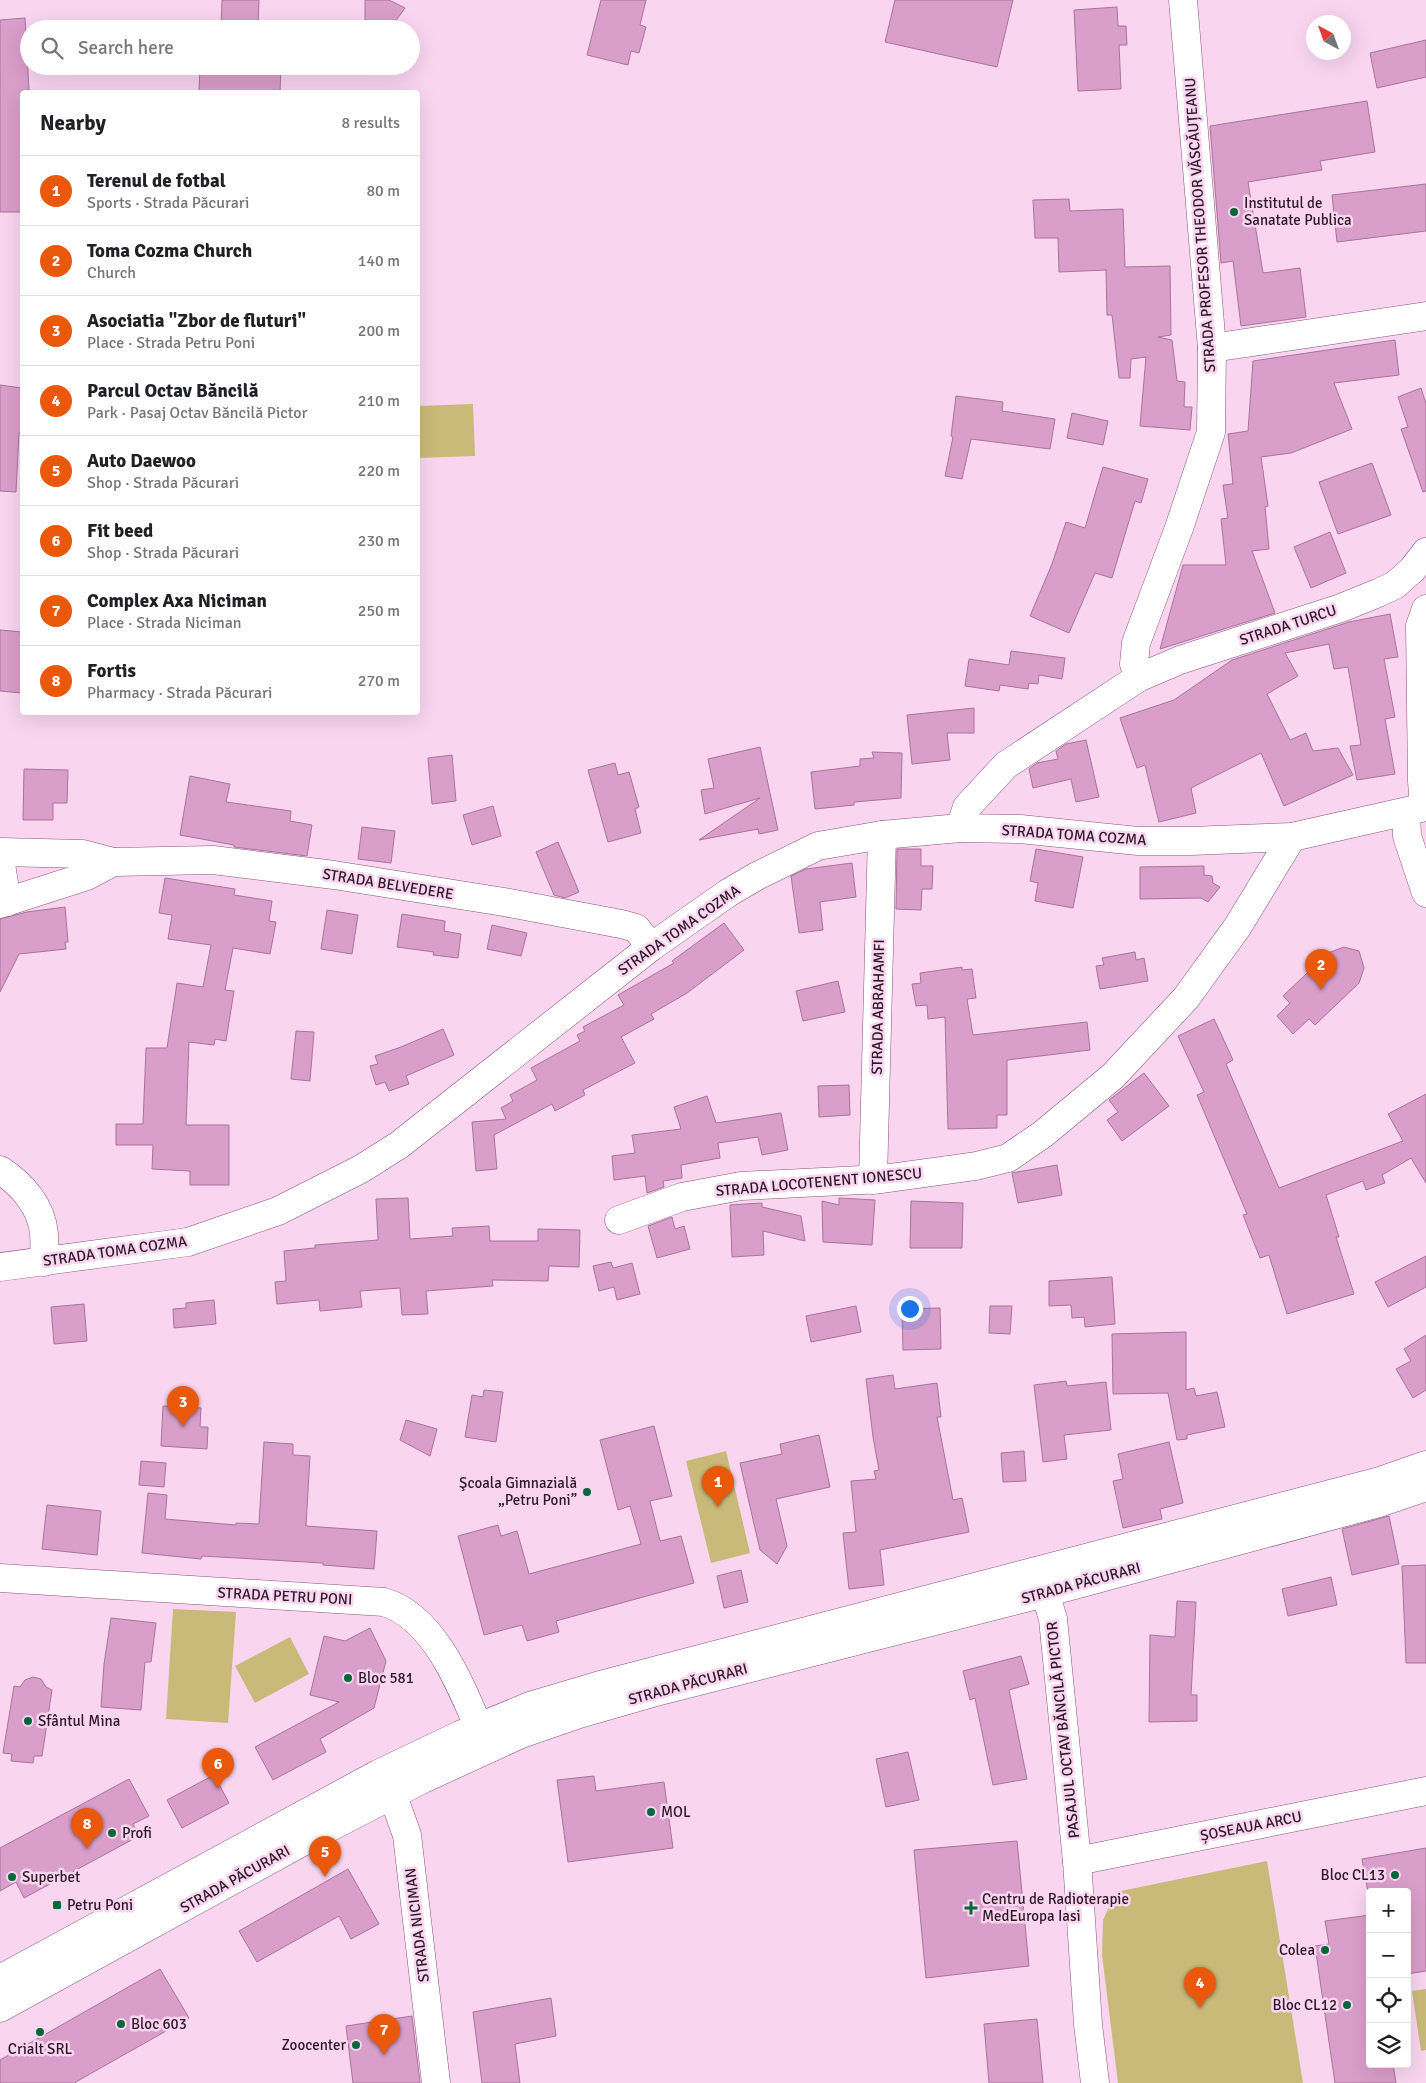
<!DOCTYPE html>
<meta charset="utf-8">
<style>
:root{--surface:#fff;--page:#f2f2f2;--text:#202124;--muted:#757577;--line:#e0e0e0;--accent:#ea580c}
body{margin:0;font-family:Signika,sans-serif;background:var(--page);color:var(--text)}
.controls{position:absolute;right:15px;bottom:15px;display:grid;overflow:hidden;border-radius:5px;box-shadow:0 5px 20px #0002}
.controls button{width:45px;height:45px;display:grid;place-items:center;padding:0;border:0;border-bottom:1px solid var(--line);background:var(--surface);color:var(--text);font:25px sans-serif}
.compass{position:absolute;left:1306px;top:15px;width:45px;height:45px;border-radius:50%;background:var(--surface);box-shadow:0 5px 20px #0002;rotate:319deg}
.you{position:absolute;left:909px;top:1308px;width:18px;height:18px;margin:-12px;border:4px solid #fff;border-radius:50%;background:#1a73e8;box-shadow:0 0 0 8px #1a73e833}
.badge{display:grid;place-items:center;width:32px;height:32px;border-radius:50%;background:var(--accent);color:#fff;font-size:16px;font-weight:700}
.pin{position:absolute;translate:-50% -41px;filter:drop-shadow(0 1px 2px #0008)}
.pin::after{content:'';position:absolute;top:26px;width:18px;height:15px;background:inherit;clip-path:polygon(0 0,100% 0,50% 100%)}
.list{margin:0;padding:0;list-style:none}
h2{display:flex;justify-content:space-between;align-items:center;height:65px;margin:0;padding:0 20px;font-size:21px}
h2 small{font-size:16px;font-weight:400;color:var(--muted)}
.list li{display:grid;grid-template-columns:32px 1fr auto;gap:15px;align-items:center;box-sizing:border-box;height:70px;padding:0 20px;border-top:1px solid var(--line)}
.list b{display:block;font-size:19px;white-space:nowrap}
.list p{margin:0;font-size:16px;white-space:nowrap;color:var(--muted)}
.list em{font-size:16px;font-style:normal;color:var(--muted)}
.icon{flex:none;width:28px;height:28px;fill:none;stroke:currentColor;stroke-width:2;stroke-linecap:round;stroke-linejoin:round}
.map{position:relative;flex:none;width:1426px;height:2083px;overflow:hidden}
.search{position:absolute;background:var(--surface);box-shadow:0 5px 20px #0002;left:20px;top:20px;width:400px;height:55px;display:flex;align-items:center;gap:12px;box-sizing:border-box;padding:0 18px;border-radius:28px;color:var(--muted);font-size:19px}
.panel{position:absolute;background:var(--surface);box-shadow:0 5px 20px #0002;left:20px;top:90px;width:400px;height:625px;border-radius:5px}
.map>svg:first-child{display:block}
.green{fill:#caba79}
.building{fill:#d99eca;stroke:#a9739c}
.lines{fill:none;stroke-linecap:round;stroke-linejoin:round}
.minor-casing{stroke:#89557d;stroke-width:29}
.major-casing{stroke:#89557d;stroke-width:29}
.minor{stroke:#fff;stroke-width:28}
.major{stroke:#fff;stroke-width:28}
.poi-dot{fill:#05663a;stroke:#f9d5f0;stroke-width:2}
.labels{text-anchor:middle;stroke-width:5;stroke-linejoin:round;paint-order:stroke}
.poi-label{font-size:15px;fill:#2d1828;stroke:#f9d5f0;text-anchor:start}
.street-label{font-size:15px;fill:#2d1828;stroke:#f9d5f0}
</style>
<div class="map">
<svg width="1426" height="2083" viewBox="0 0 1426 2083">
<rect width="100%" height="100%" fill="#f9d5f0"/>
<g class="green">
<polygon points="473,404 475,456 418,458 418,406"/>
<polygon points="726,1451 750,1553 711,1563 686,1461"/>
<polygon points="173,1609 236,1612 228,1723 166,1719"/>
<polygon points="290,1637 309,1674 255,1703 235,1666"/>
<polygon points="1267,1861 1303,2083 1118,2083 1102,1955 1103,1920 1116,1892"/>
<polygon points="1426,1989 1426,2050 1421,2051 1412,1991"/>
</g>
<g class="building">
<polygon points="222,0 259,0 258,26 221,25"/>
<polygon points="365,0 389,0 405,8 390,29 365,29"/>
<polygon points="601,0 646,0 640,25 646,27 639,53 631,51 628,65 587,55"/>
<polygon points="895,0 1013,0 997,67 885,42"/>
<polygon points="1117,7 1118,26 1126,26 1127,45 1119,45 1121,89 1078,91 1074,10"/>
<polygon points="25,18 29,90 22,91 22,212 0,212 0,20"/>
<polygon points="1426,40 1426,77 1377,88 1370,53"/>
<polygon points="200,66 281,66 280,92 199,92"/>
<polygon points="1367,101 1375,152 1320,161 1322,170 1248,182 1263,273 1300,268 1306,317 1241,326 1233,261 1221,263 1210,126"/>
<polygon points="1426,184 1426,231 1337,242 1332,195"/>
<polygon points="1069,199 1070,211 1123,209 1125,267 1170,266 1171,335 1158,337 1172,340 1177,381 1185,382 1184,407 1192,407 1190,430 1140,426 1146,357 1131,359 1130,378 1119,378 1112,315 1107,315 1106,270 1059,272 1058,238 1035,238 1033,200"/>
<polygon points="1395,340 1399,375 1334,383 1352,429 1291,453 1261,457 1268,506 1265,507 1269,549 1252,551 1275,613 1160,649 1183,565 1226,565 1221,519 1228,518 1223,485 1233,484 1228,434 1248,431 1253,361"/>
<polygon points="0,385 22,388 22,433 19,433 16,492 0,491"/>
<polygon points="1421,388 1426,404 1426,491 1423,492 1401,429 1408,427 1398,397"/>
<polygon points="956,396 1003,402 1002,411 1055,419 1050,449 971,439 962,479 945,476 953,437 951,436"/>
<polygon points="1072,413 1108,421 1103,445 1067,438"/>
<polygon points="1372,463 1391,515 1338,534 1319,482"/>
<polygon points="1103,467 1148,479 1141,503 1135,501 1112,578 1095,573 1069,633 1030,616 1052,564 1066,522 1085,528"/>
<polygon points="1330,532 1346,573 1311,588 1294,547"/>
<polygon points="1390,614 1398,657 1384,659 1395,717 1385,719 1395,774 1357,780 1350,746 1361,745 1348,667 1334,669 1329,644 1285,653 1298,676 1267,694 1290,740 1306,733 1313,751 1338,748 1353,775 1284,806 1261,753 1191,788 1196,813 1159,822 1145,765 1137,768 1120,718 1174,700 1232,660 1349,622"/>
<polygon points="0,630 22,632 22,693 0,691"/>
<polygon points="1011,651 1065,658 1062,679 1039,675 1038,684 1029,683 1028,689 1000,685 999,691 965,686 969,659 1009,665"/>
<polygon points="974,708 974,733 947,733 950,760 912,764 907,715"/>
<polygon points="1086,740 1099,797 1076,802 1071,779 1033,788 1029,769 1037,763 1058,759 1056,751 1066,744"/>
<polygon points="760,747 778,830 759,834 758,829 699,840 760,798 705,814 701,790 714,788 708,759"/>
<polygon points="872,752 902,753 901,798 854,802 854,805 815,809 811,772 860,766 860,759 874,758"/>
<polygon points="452,755 456,801 432,804 428,758"/>
<polygon points="615,763 618,775 629,772 639,807 635,809 641,833 608,842 588,770"/>
<polygon points="24,769 68,770 67,803 53,803 53,820 23,820"/>
<polygon points="190,776 230,784 226,802 291,811 290,821 312,825 307,856 234,847 234,845 180,835"/>
<polygon points="493,806 501,836 472,845 463,815"/>
<polygon points="362,827 395,831 391,863 358,859"/>
<polygon points="558,842 579,892 565,898 554,895 536,852"/>
<polygon points="897,849 921,849 921,866 933,866 932,889 922,889 921,910 896,909"/>
<polygon points="1036,849 1083,857 1073,908 1035,901 1038,883 1030,881"/>
<polygon points="852,863 856,897 820,902 823,930 799,933 791,876 806,869"/>
<polygon points="1204,866 1204,875 1212,876 1213,883 1220,887 1208,902 1201,898 1140,899 1140,867"/>
<polygon points="165,878 235,889 234,895 272,901 269,921 276,922 270,954 233,948 225,990 234,991 226,1041 215,1039 214,1045 189,1042 186,1125 229,1125 229,1185 190,1185 190,1171 152,1169 153,1145 116,1145 116,1124 143,1124 146,1048 167,1048 177,983 203,987 211,945 168,939 172,915 159,913"/>
<polygon points="65,907 68,942 65,942 66,949 19,954 0,992 0,919 27,912"/>
<polygon points="327,910 358,915 352,954 321,949"/>
<polygon points="402,914 445,921 444,931 461,934 458,958 433,955 434,952 397,947"/>
<polygon points="724,923 744,950 687,993 651,1014 654,1019 621,1037 635,1063 583,1090 585,1095 555,1111 552,1104 494,1135 497,1169 476,1171 472,1122 506,1119 501,1108 513,1101 510,1095 537,1080 531,1068 580,1041 577,1035 585,1031 583,1027 624,1005 618,995 674,963 672,961"/>
<polygon points="492,925 527,933 521,956 487,949"/>
<polygon points="1344,947 1359,951 1364,968 1359,983 1315,1025 1309,1019 1293,1034 1277,1016 1290,1003 1283,996 1328,953"/>
<polygon points="1135,952 1136,960 1144,958 1148,981 1100,989 1096,966 1104,965 1102,958"/>
<polygon points="962,967 962,970 972,969 976,998 967,999 973,1035 1087,1022 1090,1050 1007,1060 1007,1115 997,1115 997,1128 948,1129 945,1017 928,1019 927,1005 916,1006 912,984 921,983 920,973"/>
<polygon points="838,981 845,1012 803,1021 796,991"/>
<polygon points="1214,1019 1233,1060 1226,1064 1279,1188 1403,1141 1388,1114 1426,1094 1426,1183 1411,1158 1382,1175 1385,1183 1366,1190 1363,1181 1326,1195 1339,1237 1336,1237 1354,1294 1287,1314 1269,1255 1260,1258 1243,1215 1247,1214 1197,1095 1204,1092 1178,1036"/>
<polygon points="443,1029 454,1055 406,1076 409,1084 389,1091 385,1082 376,1085 370,1066 378,1064 375,1056 401,1047"/>
<polygon points="296,1031 314,1032 310,1081 291,1079"/>
<polygon points="1144,1073 1169,1106 1122,1141 1107,1120 1118,1112 1109,1100"/>
<polygon points="849,1085 850,1115 819,1117 818,1086"/>
<polygon points="707,1096 716,1123 781,1113 788,1150 762,1155 758,1137 718,1143 720,1158 681,1165 682,1178 663,1181 664,1187 647,1193 645,1176 614,1180 612,1156 635,1153 632,1135 681,1129 674,1107"/>
<polygon points="1057,1165 1062,1195 1018,1203 1012,1173"/>
<polygon points="408,1198 410,1239 453,1236 452,1228 489,1226 490,1241 538,1241 538,1229 580,1230 579,1267 549,1266 548,1281 492,1280 493,1286 426,1291 428,1314 402,1315 400,1288 360,1291 362,1307 320,1311 319,1300 277,1304 275,1282 286,1281 284,1251 315,1248 315,1245 378,1240 376,1199"/>
<polygon points="839,1198 875,1200 872,1245 823,1242 822,1201 839,1205"/>
<polygon points="911,1201 963,1203 962,1248 910,1248"/>
<polygon points="762,1203 762,1207 801,1216 805,1241 763,1231 764,1255 732,1257 730,1205"/>
<polygon points="672,1217 675,1229 684,1226 690,1249 657,1258 648,1226"/>
<polygon points="1426,1256 1426,1287 1388,1307 1375,1282"/>
<polygon points="611,1262 613,1268 632,1263 640,1294 617,1300 614,1287 599,1291 593,1266"/>
<polygon points="1112,1277 1115,1324 1085,1327 1084,1317 1072,1318 1071,1305 1049,1306 1049,1281"/>
<polygon points="214,1300 216,1324 174,1328 173,1309 186,1308 186,1303"/>
<polygon points="84,1304 87,1341 54,1344 51,1307"/>
<polygon points="856,1306 861,1332 811,1342 806,1316"/>
<polygon points="990,1306 1012,1306 1010,1334 989,1333"/>
<polygon points="940,1308 941,1349 903,1350 902,1309"/>
<polygon points="1186,1332 1186,1390 1194,1388 1196,1396 1217,1392 1225,1427 1187,1435 1187,1439 1177,1440 1168,1393 1113,1394 1112,1334"/>
<polygon points="1426,1335 1426,1390 1413,1398 1396,1369 1411,1361 1404,1349"/>
<polygon points="893,1375 895,1389 937,1383 941,1417 937,1417 953,1500 962,1498 969,1532 880,1550 884,1585 849,1589 843,1533 856,1532 851,1481 876,1479 874,1471 879,1470 873,1437 866,1379"/>
<polygon points="1066,1381 1067,1386 1106,1382 1111,1430 1064,1435 1067,1459 1043,1462 1034,1385"/>
<polygon points="484,1390 503,1392 496,1442 465,1437 472,1395 483,1397"/>
<polygon points="163,1406 201,1408 200,1427 208,1427 207,1449 161,1446"/>
<polygon points="406,1420 437,1429 430,1456 400,1440"/>
<polygon points="654,1426 672,1496 650,1501 660,1541 681,1536 694,1583 556,1621 559,1632 527,1641 522,1625 484,1635 458,1536 498,1525 501,1536 517,1531 529,1574 641,1544 630,1506 618,1510 600,1440"/>
<polygon points="819,1435 830,1487 776,1499 787,1546 777,1564 760,1550 740,1463 782,1454 780,1444"/>
<polygon points="264,1442 293,1444 293,1455 310,1456 306,1526 377,1531 374,1569 323,1565 323,1563 202,1556 201,1559 142,1553 148,1493 167,1495 165,1519 236,1525 236,1523 259,1524"/>
<polygon points="1169,1442 1183,1503 1160,1509 1162,1519 1123,1528 1113,1481 1123,1479 1118,1454"/>
<polygon points="1024,1451 1026,1481 1003,1482 1001,1453"/>
<polygon points="141,1461 166,1463 164,1487 139,1485"/>
<polygon points="47,1505 101,1511 97,1555 42,1549"/>
<polygon points="1389,1516 1399,1564 1352,1575 1342,1529"/>
<polygon points="1426,1565 1426,1663 1406,1663 1402,1566"/>
<polygon points="741,1570 748,1602 724,1608 717,1576"/>
<polygon points="1331,1577 1337,1605 1288,1616 1282,1589"/>
<polygon points="1177,1601 1196,1602 1191,1695 1197,1695 1197,1721 1149,1722 1150,1635 1175,1637"/>
<polygon points="111,1618 156,1623 151,1662 145,1662 141,1710 101,1707 104,1664"/>
<polygon points="370,1628 386,1661 374,1708 320,1739 326,1752 273,1780 255,1747 339,1702 310,1695 324,1636 345,1641"/>
<polygon points="1021,1656 1029,1684 1009,1690 1027,1779 993,1785 975,1698 970,1700 963,1671"/>
<polygon points="33,1677 41,1679 46,1687 52,1690 42,1756 34,1756 33,1763 11,1761 12,1754 3,1753 14,1686 20,1687 25,1680"/>
<polygon points="908,1752 919,1800 886,1807 876,1759"/>
<polygon points="214,1775 229,1803 182,1828 167,1800"/>
<polygon points="594,1776 596,1791 664,1782 673,1848 568,1862 557,1780"/>
<polygon points="129,1779 149,1816 133,1824 139,1836 24,1898 16,1882 0,1891 0,1848"/>
<polygon points="1017,1841 1029,1966 926,1978 914,1850"/>
<polygon points="1426,1848 1426,1971 1407,1974 1407,1892 1368,1892 1362,1859"/>
<polygon points="348,1869 379,1924 351,1939 339,1916 257,1962 239,1931"/>
<polygon points="1370,1915 1370,2064 1393,2064 1396,2083 1335,2083 1315,1946 1329,1944 1325,1921"/>
<polygon points="160,1969 189,2018 74,2083 0,2083 0,2060"/>
<polygon points="551,1998 556,2036 515,2044 520,2083 482,2083 473,2012"/>
<polygon points="412,2016 420,2083 353,2083 346,2026"/>
<polygon points="1037,2019 1043,2083 989,2083 984,2024"/>
</g>
<g class="lines">
<defs>
<g id="minor">
<polyline points="1212,348 1426,316"/>
<polyline points="1138,678 1134,664 1136,643 1179,528 1211,432 1212,348 1183,0"/>
<polyline points="1424,807 1422,781 1420,626 1426,609"/>
<polyline points="1406,812 1407,836 1426,893"/>
<polyline points="960,828 967,807 1006,765 1138,678 1180,660 1341,608 1378,593 1395,585 1412,570 1426,552"/>
<polyline points="0,852 83,854 113,862 213,860 334,875 504,902 621,924 636,928 651,947"/>
<polyline points="0,858 7,902"/>
<polyline points="0,904 87,876 113,862"/>
<path d="M0,1170C22,1184 42,1207 44,1234C45,1243 44,1253 44,1262"/>
<polyline points="873,1180 882,835"/>
<polyline points="619,1220 682,1197 741,1186 882,1179 976,1166 1008,1158 1043,1134 1113,1076 1186,998 1238,926 1292,837"/>
<polyline points="0,1267 188,1242 278,1211 361,1169 399,1145 651,947 728,893 757,876 818,846 882,835 960,828 1020,829 1138,841 1191,841 1292,837 1426,807"/>
<path d="M0,1578L384,1602C440,1619 466,1700 488,1749"/>
<polyline points="379,1775 397,1807 407,1835 436,2083"/>
<polyline points="1095,2083 1088,2024 1077,1861 1426,1791"/>
</g>
<g id="major">
<polyline points="1040,1575 1053,1619 1077,1861"/>
<polyline points="0,1979 378,1774 460,1735 530,1706 604,1684 1380,1481 1426,1465"/>
<polyline points="0,2008 313,1836 423,1779 521,1734 579,1714 652,1693 1045,1593 1379,1503 1426,1487"/>
</g>
</defs>
<use href="#minor" class="minor-casing"/>
<use href="#major" class="major-casing"/>
<use href="#minor" class="minor"/>
<use href="#major" class="major"/>
</g>
<g class="poi-dot">
<circle cx="1234" cy="212" r="5"/>
<circle cx="587" cy="1492" r="5"/>
<circle cx="348" cy="1678" r="5"/>
<circle cx="28" cy="1721" r="5"/>
<circle cx="651" cy="1812" r="5"/>
<circle cx="112" cy="1833" r="5"/>
<circle cx="1395" cy="1875" r="5"/>
<circle cx="12" cy="1877" r="5"/>
<rect x="52" y="1900" width="10" height="10" rx="2.5"/>
<path d="M968.5 1900.5h5v5h5v5h-5v5h-5v-5h-5v-5h5z"/>
<circle cx="1325" cy="1950" r="5"/>
<circle cx="1347" cy="2005" r="5"/>
<circle cx="121" cy="2024" r="5"/>
<circle cx="40" cy="2032" r="5"/>
<circle cx="356" cy="2045" r="5"/>
</g>
<g class="labels">
<g class="poi-label">
<text x="1244" y="208">Institutul de<tspan x="1244" dy="17">Sanatate Publica</tspan></text>
<text x="577" y="1488" text-anchor="end">Şcoala Gimnazială<tspan x="577" dy="17">„Petru Poni”</tspan></text>
<text x="358" y="1683">Bloc 581</text>
<text x="38" y="1726">Sfântul Mina</text>
<text x="661" y="1817">MOL</text>
<text x="122" y="1838">Profi</text>
<text x="1385" y="1880" text-anchor="end">Bloc CL13</text>
<text x="22" y="1882">Superbet</text>
<text x="982" y="1904">Centru de Radioterapie<tspan x="982" dy="17">MedEuropa Iasi</tspan></text>
<text x="67" y="1910">Petru Poni</text>
<text x="1315" y="1955" text-anchor="end">Colea</text>
<text x="1337" y="2010" text-anchor="end">Bloc CL12</text>
<text x="131" y="2029">Bloc 603</text>
<text x="346" y="2050" text-anchor="end">Zoocenter</text>
<text x="40" y="2054" text-anchor="middle">Crialt SRL</text>
</g>
<g class="street-label">
<text transform="translate(1200 225) rotate(-94)" y="5">STRADA PROFESOR THEODOR VĂSCĂUȚEANU</text>
<text transform="translate(1288 625) rotate(-18)" y="5">STRADA TURCU</text>
<text transform="translate(1074 835) rotate(4)" y="5">STRADA TOMA COZMA</text>
<text transform="translate(388 884) rotate(9)" y="5">STRADA BELVEDERE</text>
<text transform="translate(679 930) rotate(-35)" y="5">STRADA TOMA COZMA</text>
<text transform="translate(878 1007) rotate(-89)" y="5">STRADA ABRAHAMFI</text>
<text transform="translate(819 1182) rotate(-5)" y="5">STRADA LOCOTENENT IONESCU</text>
<text transform="translate(115 1251) rotate(-8)" y="5">STRADA TOMA COZMA</text>
<text transform="translate(1081 1583) rotate(-15)" y="5">STRADA PĂCURARI</text>
<text transform="translate(285 1596) rotate(3)" y="5">STRADA PETRU PONI</text>
<text transform="translate(688 1684) rotate(-15)" y="5">STRADA PĂCURARI</text>
<text transform="translate(1063 1730) rotate(-96)" y="5">PASAJUL OCTAV BĂNCILĂ PICTOR</text>
<text transform="translate(1251 1826) rotate(-11)" y="5">ȘOSEAUA ARCU</text>
<text transform="translate(235 1879) rotate(-29)" y="5">STRADA PĂCURARI</text>
<text transform="translate(417 1925) rotate(-97)" y="5">STRADA NICIMAN</text>
</g>
</g>
</svg>
<div class="controls">
<button>+</button>
<button>−</button>
<button><svg class="icon" aria-label="locate" viewBox="0 0 24 24"><circle cx="12" cy="12" r="6"/><path d="M12 2v4M12 18v4M2 12h4M18 12h4"/></svg></button>
<button><svg class="icon" aria-label="layers" viewBox="0 0 24 24"><path d="M12 4l9 5-9 5-9-5zM3 14l9 5 9-5"/></svg></button>
</div>
<svg class="compass" viewBox="-18 -18 36 36"><path d="M0-13l5 13h-10z" fill="#e53935"/><path d="M0 13l5-13h-10z" fill="#757577"/></svg>
<div class="you"></div>
<div class="pin badge" style="left:718px;top:1507px">1</div>
<div class="pin badge" style="left:1321px;top:990px">2</div>
<div class="pin badge" style="left:183px;top:1427px">3</div>
<div class="pin badge" style="left:1200px;top:2008px">4</div>
<div class="pin badge" style="left:325px;top:1877px">5</div>
<div class="pin badge" style="left:218px;top:1789px">6</div>
<div class="pin badge" style="left:384px;top:2055px">7</div>
<div class="pin badge" style="left:87px;top:1849px">8</div>
<div class="search"><svg class="icon" aria-label="search" viewBox="0 0 24 24"><circle cx="10" cy="10" r="6"/><path d="M15 15l6 6"/></svg>Search here</div>
<section class="panel">
<h2>Nearby<small>8 results</small></h2>
<ul class="list">
<li><span class="badge">1</span><div><b>Terenul de fotbal</b><p>Sports · Strada Păcurari</p></div><em>80 m</em></li>
<li><span class="badge">2</span><div><b>Toma Cozma Church</b><p>Church</p></div><em>140 m</em></li>
<li><span class="badge">3</span><div><b>Asociatia &quot;Zbor de fluturi&quot;</b><p>Place · Strada Petru Poni</p></div><em>200 m</em></li>
<li><span class="badge">4</span><div><b>Parcul Octav Băncilă</b><p>Park · Pasaj Octav Băncilă Pictor</p></div><em>210 m</em></li>
<li><span class="badge">5</span><div><b>Auto Daewoo</b><p>Shop · Strada Păcurari</p></div><em>220 m</em></li>
<li><span class="badge">6</span><div><b>Fit beed</b><p>Shop · Strada Păcurari</p></div><em>230 m</em></li>
<li><span class="badge">7</span><div><b>Complex Axa Niciman</b><p>Place · Strada Niciman</p></div><em>250 m</em></li>
<li><span class="badge">8</span><div><b>Fortis</b><p>Pharmacy · Strada Păcurari</p></div><em>270 m</em></li>
</ul>
</section>
</div>
